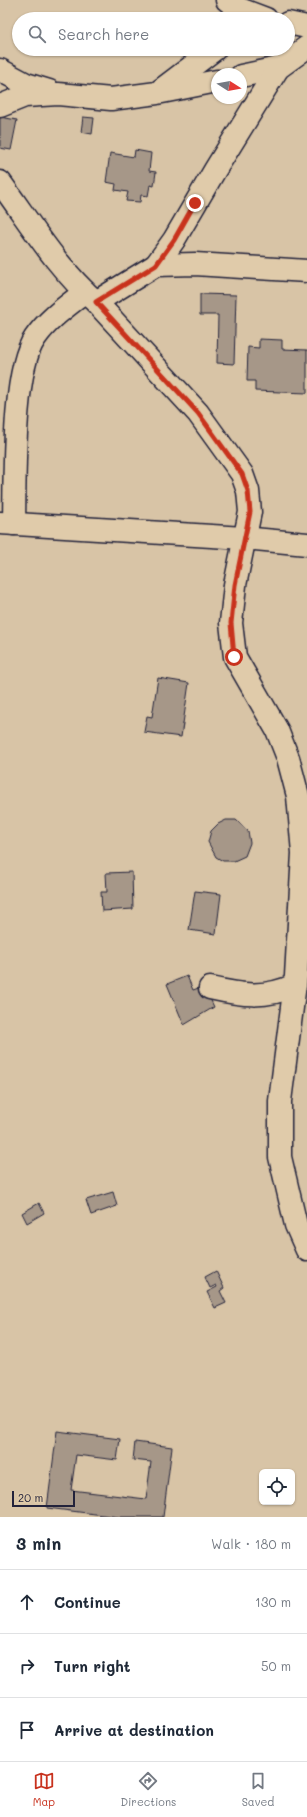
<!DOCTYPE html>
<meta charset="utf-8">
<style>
:root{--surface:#fff;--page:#f6f6f7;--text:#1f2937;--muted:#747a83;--line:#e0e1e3;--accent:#c8321e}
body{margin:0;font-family:Mali,sans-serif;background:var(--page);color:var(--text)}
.controls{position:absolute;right:12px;bottom:12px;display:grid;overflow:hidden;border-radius:6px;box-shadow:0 1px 3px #0004}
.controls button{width:36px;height:36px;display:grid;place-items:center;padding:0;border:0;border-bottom:1px solid var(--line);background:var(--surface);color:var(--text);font:20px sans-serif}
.compass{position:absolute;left:211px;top:68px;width:36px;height:36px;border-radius:50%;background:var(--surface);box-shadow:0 1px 3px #0004;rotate:101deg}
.scale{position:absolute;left:12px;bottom:10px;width:63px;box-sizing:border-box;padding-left:4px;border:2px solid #22223b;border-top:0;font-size:11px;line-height:14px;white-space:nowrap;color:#22223b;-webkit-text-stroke:3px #e0cbaa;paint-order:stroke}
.stop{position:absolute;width:12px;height:12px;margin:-9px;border:3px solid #c8321e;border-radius:50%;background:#fff}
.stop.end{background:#c8321e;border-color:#fff;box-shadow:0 1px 4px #0008}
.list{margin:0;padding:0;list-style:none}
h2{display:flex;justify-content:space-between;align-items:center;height:52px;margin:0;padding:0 16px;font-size:17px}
h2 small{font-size:13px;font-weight:400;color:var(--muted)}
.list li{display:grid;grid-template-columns:26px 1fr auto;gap:12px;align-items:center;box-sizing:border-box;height:64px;padding:0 16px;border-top:1px solid var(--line)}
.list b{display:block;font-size:15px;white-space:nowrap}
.list em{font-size:13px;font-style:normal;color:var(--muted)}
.icon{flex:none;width:22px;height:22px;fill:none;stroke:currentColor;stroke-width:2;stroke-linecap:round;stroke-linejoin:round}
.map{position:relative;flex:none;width:307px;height:1517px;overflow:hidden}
.search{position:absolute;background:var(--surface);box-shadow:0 1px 3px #0004;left:12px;right:12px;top:12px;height:44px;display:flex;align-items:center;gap:10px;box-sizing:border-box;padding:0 14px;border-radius:22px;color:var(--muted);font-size:15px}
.sheet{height:244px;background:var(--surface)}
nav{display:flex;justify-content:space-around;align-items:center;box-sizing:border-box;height:56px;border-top:1px solid var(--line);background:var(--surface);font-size:11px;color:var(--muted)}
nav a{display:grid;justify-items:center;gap:2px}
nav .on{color:var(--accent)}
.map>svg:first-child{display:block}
.building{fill:#a69788;stroke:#22223b}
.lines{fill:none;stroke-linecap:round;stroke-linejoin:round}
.minor-casing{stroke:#22223b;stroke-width:25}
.minor{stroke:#e0cbaa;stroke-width:22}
.route{stroke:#c8321e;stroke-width:5}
</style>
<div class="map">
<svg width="307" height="1517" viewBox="0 0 307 1517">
<rect width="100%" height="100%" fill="#d8c4a6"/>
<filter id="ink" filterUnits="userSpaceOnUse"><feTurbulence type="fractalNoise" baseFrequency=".025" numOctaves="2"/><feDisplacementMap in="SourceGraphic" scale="8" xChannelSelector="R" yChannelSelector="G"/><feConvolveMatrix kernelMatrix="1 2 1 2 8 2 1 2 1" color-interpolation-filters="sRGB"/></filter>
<g filter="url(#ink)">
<g class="building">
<polygon points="0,117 17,120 11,150 0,148"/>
<polygon points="83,117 94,118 92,134 81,132"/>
<polygon points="135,150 151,153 149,171 156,172 154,186 150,185 148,196 141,195 140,202 126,201 128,192 115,190 116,184 106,182 110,153 134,157"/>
<polygon points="200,294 236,295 234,364 217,363 218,315 200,315"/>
<polygon points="259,339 282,340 282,349 307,350 307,393 255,391 255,381 247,381 248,347 259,348"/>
<polygon points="158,678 189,683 181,737 144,732 147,716 152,717"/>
<polygon points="226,820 236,820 248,831 250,843 245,856 234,861 223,861 216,857 208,842 211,831 218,824"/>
<polygon points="132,872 133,909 102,911 101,892 107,892 106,873"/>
<polygon points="195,891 221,894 216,934 189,930"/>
<polygon points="187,976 193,990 204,986 214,1007 184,1025 167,984"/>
<polygon points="113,1192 117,1206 91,1215 86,1200"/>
<polygon points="39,1203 44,1213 27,1223 22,1213"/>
<polygon points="216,1271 224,1288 220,1291 226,1303 215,1308 207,1292 217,1287 216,1285 210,1288 205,1277"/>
<polygon points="57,1431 120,1439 117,1460 76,1455 71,1490 146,1499 151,1462 133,1460 135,1442 172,1447 163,1517 119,1517 47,1508"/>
</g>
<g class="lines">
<defs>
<g id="minor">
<polyline points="227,0 237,8 266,19"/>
<polyline points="288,23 307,27"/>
<polyline points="0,70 26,84 49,91"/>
<polyline points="241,76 278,68"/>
<polyline points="162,92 217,81"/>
<polyline points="0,106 25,96 58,94 111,99 157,93 215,49"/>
<path d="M0,182C30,223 57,268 96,302L198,413L242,474L248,491L250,512L235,585L231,623L235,657L277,730L288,758L298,796L303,853L296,976L280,1101V1157L296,1225L307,1250"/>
<polyline points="156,265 174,240 215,170 278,68 307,47"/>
<polyline points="96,302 156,265 195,264 307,271"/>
<polyline points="0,523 244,538 307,544"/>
<path d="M14,524C15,481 12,371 35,338C48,319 67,306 85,292"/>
<path d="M210,988C241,995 266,999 295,985"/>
</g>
</defs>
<use href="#minor" class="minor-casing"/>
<use href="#minor" class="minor"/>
</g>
</g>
<g class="lines" filter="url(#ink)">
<polyline class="route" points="195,203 174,240 156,265 96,302 198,413 242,474 248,491 250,512 235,585 231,623 234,657"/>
</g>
</svg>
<div class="controls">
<button><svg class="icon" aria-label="locate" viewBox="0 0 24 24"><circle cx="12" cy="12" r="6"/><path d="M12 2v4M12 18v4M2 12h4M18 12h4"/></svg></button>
</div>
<svg class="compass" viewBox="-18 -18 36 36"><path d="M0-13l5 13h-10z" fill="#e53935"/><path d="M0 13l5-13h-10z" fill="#747a83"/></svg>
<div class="scale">20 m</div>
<div class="stop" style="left:234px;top:657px"></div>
<div class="stop end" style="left:195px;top:203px"></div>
<div class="search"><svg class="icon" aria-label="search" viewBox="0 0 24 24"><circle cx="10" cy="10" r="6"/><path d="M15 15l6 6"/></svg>Search here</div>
</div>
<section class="sheet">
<h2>3 min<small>Walk · 180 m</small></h2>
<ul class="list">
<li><svg class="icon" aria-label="ahead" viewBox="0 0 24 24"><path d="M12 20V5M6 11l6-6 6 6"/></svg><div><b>Continue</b></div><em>130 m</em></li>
<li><svg class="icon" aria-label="right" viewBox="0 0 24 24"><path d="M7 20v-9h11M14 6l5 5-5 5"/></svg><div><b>Turn right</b></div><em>50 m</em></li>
<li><svg class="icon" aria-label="arrive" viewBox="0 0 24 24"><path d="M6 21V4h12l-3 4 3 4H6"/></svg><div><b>Arrive at destination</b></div></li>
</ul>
</section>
<nav>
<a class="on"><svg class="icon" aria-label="map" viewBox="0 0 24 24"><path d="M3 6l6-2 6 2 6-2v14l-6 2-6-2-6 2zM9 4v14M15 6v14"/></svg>Map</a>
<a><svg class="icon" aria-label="directions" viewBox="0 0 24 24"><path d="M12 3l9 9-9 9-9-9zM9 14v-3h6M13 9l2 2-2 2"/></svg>Directions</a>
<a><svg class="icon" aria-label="saved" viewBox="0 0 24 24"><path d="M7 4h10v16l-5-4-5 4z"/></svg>Saved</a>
</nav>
